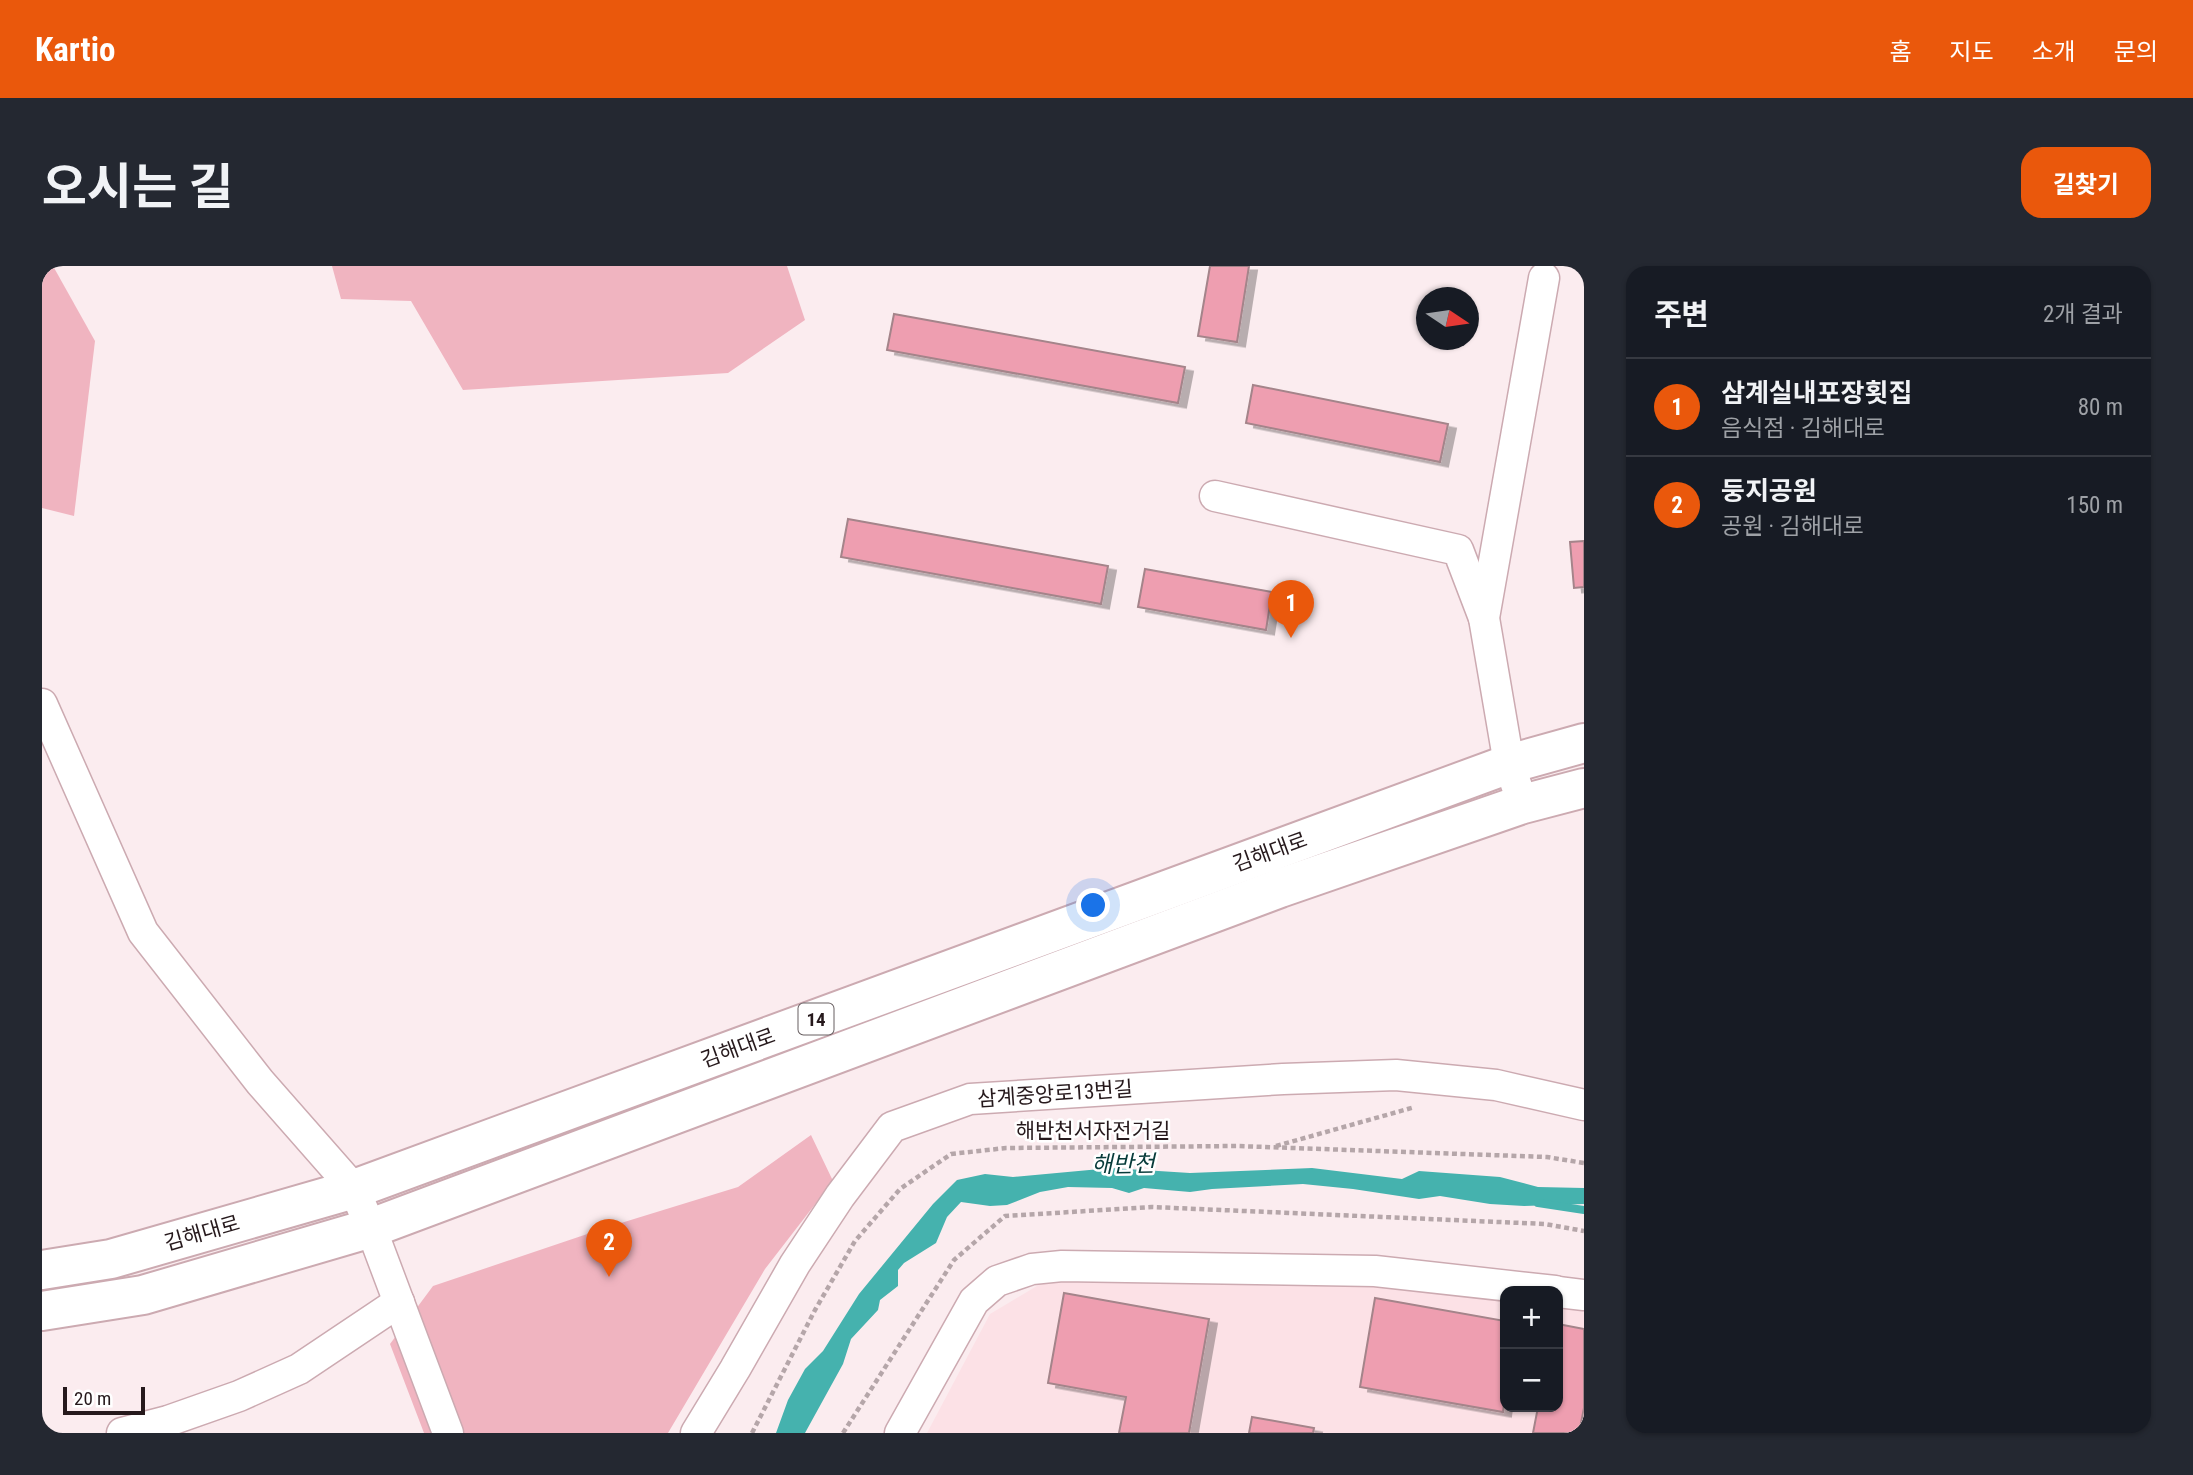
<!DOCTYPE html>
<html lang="ko">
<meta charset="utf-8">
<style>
:root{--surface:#171b24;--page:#242831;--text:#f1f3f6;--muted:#9ea1a6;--line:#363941;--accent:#ea580c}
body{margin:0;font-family:"Roboto Condensed","Noto Sans KR",sans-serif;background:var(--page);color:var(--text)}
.controls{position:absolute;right:21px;bottom:21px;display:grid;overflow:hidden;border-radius:14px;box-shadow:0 2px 5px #0004}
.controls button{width:63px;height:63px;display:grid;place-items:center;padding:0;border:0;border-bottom:2px solid var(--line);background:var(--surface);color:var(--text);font:35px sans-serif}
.compass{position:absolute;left:1374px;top:21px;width:63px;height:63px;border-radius:50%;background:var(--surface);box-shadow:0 2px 5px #0004;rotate:103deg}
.scale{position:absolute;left:21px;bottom:18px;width:82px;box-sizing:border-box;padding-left:7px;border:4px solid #26191c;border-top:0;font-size:19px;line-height:24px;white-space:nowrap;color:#26191c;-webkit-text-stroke:5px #fff;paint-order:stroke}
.you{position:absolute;left:1052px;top:640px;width:24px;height:24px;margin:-18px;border:5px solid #fff;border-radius:50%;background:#1a73e8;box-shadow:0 0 0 10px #1a73e833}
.badge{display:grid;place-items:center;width:46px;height:46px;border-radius:50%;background:var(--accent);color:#fff;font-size:23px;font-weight:700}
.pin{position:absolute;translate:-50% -58px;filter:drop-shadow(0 2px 4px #0008)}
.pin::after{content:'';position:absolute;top:37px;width:24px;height:21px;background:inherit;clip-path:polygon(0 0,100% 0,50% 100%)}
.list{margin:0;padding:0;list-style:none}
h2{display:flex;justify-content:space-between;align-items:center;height:91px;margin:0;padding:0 28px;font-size:30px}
h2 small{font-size:23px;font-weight:400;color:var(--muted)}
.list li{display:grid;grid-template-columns:46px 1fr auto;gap:21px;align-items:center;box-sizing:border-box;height:98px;padding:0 28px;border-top:2px solid var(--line)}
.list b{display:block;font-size:26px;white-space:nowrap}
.list p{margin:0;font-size:23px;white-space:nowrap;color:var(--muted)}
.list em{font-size:23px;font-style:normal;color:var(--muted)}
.map{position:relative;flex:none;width:1542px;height:1167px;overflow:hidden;border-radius:21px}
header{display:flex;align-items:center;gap:42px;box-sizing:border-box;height:98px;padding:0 35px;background:var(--accent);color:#fff}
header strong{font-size:33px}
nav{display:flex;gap:38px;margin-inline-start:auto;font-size:24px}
.intro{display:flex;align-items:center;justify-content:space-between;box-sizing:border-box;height:168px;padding:0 42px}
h1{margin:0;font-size:49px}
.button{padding:18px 32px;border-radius:21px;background:var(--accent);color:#fff;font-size:24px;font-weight:700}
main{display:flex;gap:42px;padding:0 42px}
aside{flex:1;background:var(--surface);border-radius:21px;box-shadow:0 2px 5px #0004}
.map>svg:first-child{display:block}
.built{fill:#fce1e6}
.green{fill:#f0b4c0}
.water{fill:#45b2ae}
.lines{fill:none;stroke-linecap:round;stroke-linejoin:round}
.stream{stroke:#45b2ae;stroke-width:8}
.building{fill:#ee9eb0;stroke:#a4848a;stroke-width:2;filter:url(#shadow)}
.minor-casing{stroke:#ccaab1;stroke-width:33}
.major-casing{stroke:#ccaab1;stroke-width:42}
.path{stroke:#b5a6a9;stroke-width:4.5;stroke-dasharray:5 3.5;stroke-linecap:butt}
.minor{stroke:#fff;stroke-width:30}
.major{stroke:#fff;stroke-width:38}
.labels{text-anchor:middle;stroke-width:5;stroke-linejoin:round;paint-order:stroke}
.shield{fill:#fff;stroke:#675e60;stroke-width:2}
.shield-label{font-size:19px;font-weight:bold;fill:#26191c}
.street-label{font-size:21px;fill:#26191c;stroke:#fff}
.water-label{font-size:23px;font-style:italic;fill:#073b3a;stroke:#fff}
</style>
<header>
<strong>Kartio</strong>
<nav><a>홈</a><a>지도</a><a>소개</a><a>문의</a></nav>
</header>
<div class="intro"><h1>오시는 길</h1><a class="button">길찾기</a></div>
<main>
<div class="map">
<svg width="1542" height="1167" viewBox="0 0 1542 1167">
<defs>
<filter id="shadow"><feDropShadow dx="8" dy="4.5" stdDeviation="0" flood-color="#0004"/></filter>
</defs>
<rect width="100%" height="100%" fill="#fbecef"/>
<polygon class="built" points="1005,1014 1332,1017 1463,1034 1463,1141 1516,1141 1516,1041 1542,1044 1542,1167 885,1167 948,1048"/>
<g class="green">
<polygon points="0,0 11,0 53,75 32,250 0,242"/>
<polygon points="290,0 745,0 763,54 686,107 421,124 369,35 299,33"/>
<polygon points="769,869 791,915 723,1003 626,1167 382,1167 348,1078 391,1020 566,961 696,921"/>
</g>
<polygon class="water" points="1069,902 1148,907 1270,902 1360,913 1377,905 1458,911 1496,921 1542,922 1542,938 1482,940 1448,938 1398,930 1377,933 1311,923 1261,918 1170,923 1148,926 1102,922 1087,927 1070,922 1026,921 998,926 965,939 948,940 919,936 905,951 894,977 862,997 856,1004 856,1020 838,1034 836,1044 809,1073 801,1098 763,1167 734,1167 746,1134 763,1103 781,1085 817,1028 891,938 915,914 943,908 971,911"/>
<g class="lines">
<polyline class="stream" points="1496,937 1542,944"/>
</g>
<g class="building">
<polygon points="1168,0 1207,0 1195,76 1156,70"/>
<polygon points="852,48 1143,101 1136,137 845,84"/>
<polygon points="1211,119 1406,158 1398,196 1204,157"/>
<polygon points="806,253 1066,300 1059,338 799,291"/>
<polygon points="1542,275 1542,321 1532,322 1528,276"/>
<polygon points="1103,303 1230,326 1224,364 1096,341"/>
<polygon points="1022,1027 1167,1053 1147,1167 1077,1167 1084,1131 1006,1117"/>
<polygon points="1333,1032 1463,1055 1463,1130 1461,1146 1318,1121"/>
<polygon points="1516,1058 1542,1063 1542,1142 1537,1167 1491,1167 1496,1141 1516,1141"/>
<polygon points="1210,1151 1272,1162 1271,1167 1207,1167"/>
</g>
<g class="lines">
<defs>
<g id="minor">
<polyline points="1173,230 1416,284 1442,352"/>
<polyline points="0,438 101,666 218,816 312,923 329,962 406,1167"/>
<polyline points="1481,538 1467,498 1442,352 1502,12"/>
<polyline points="1516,1026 1542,1029"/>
<polyline points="80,1167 126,1155 197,1130 257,1103 357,1036"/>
<polyline points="654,1167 693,1103 753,998 798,930 850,861 928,833 1241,813 1354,809 1454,819 1542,839"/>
<polyline points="858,1167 932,1035 955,1015 990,1003 1020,1000 1333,1005 1513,1025"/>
</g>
<g id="major">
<polyline points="0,1004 69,993 312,923 1467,498 1542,477"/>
<polyline points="0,1045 101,1029 329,962 1238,622 1481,538 1542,522"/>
</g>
</defs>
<use href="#minor" class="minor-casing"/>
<use href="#major" class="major-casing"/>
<g class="path">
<polyline points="1234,880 1373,841"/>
<polyline points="710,1167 773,1044 813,975 858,923 909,888 964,882 1195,880 1505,891 1542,897"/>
<polyline points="801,1167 912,994 963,950 1110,941 1503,958 1542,965"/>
</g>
<use href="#minor" class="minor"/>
<use href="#major" class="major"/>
</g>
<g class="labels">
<rect class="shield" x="756.5" y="737.5" width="35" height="31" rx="5"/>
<g class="shield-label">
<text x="774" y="760">14</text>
</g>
<g class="street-label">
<text transform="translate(1228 586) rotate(-20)" y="7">김해대로</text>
<text transform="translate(696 782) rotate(-20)" y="7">김해대로</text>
<text transform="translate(1013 828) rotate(-4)" y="7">삼계중앙로13번길</text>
<text x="1051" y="872">해반천서자전거길</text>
<text transform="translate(160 967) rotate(-16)" y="7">김해대로</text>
</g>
<g class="water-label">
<text transform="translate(1081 898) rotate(-1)" y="8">해반천</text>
</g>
</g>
</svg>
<div class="controls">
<button>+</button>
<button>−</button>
</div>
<svg class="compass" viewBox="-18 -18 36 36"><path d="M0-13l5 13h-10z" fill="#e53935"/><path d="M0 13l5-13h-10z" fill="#9ea1a6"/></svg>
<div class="scale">20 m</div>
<div class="you"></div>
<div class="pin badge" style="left:1249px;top:372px">1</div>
<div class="pin badge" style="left:567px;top:1011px">2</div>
</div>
<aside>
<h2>주변<small>2개 결과</small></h2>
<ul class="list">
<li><span class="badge">1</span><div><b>삼계실내포장횟집</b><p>음식점 · 김해대로</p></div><em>80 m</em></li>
<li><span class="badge">2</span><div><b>둥지공원</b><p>공원 · 김해대로</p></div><em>150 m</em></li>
</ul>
</aside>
</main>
